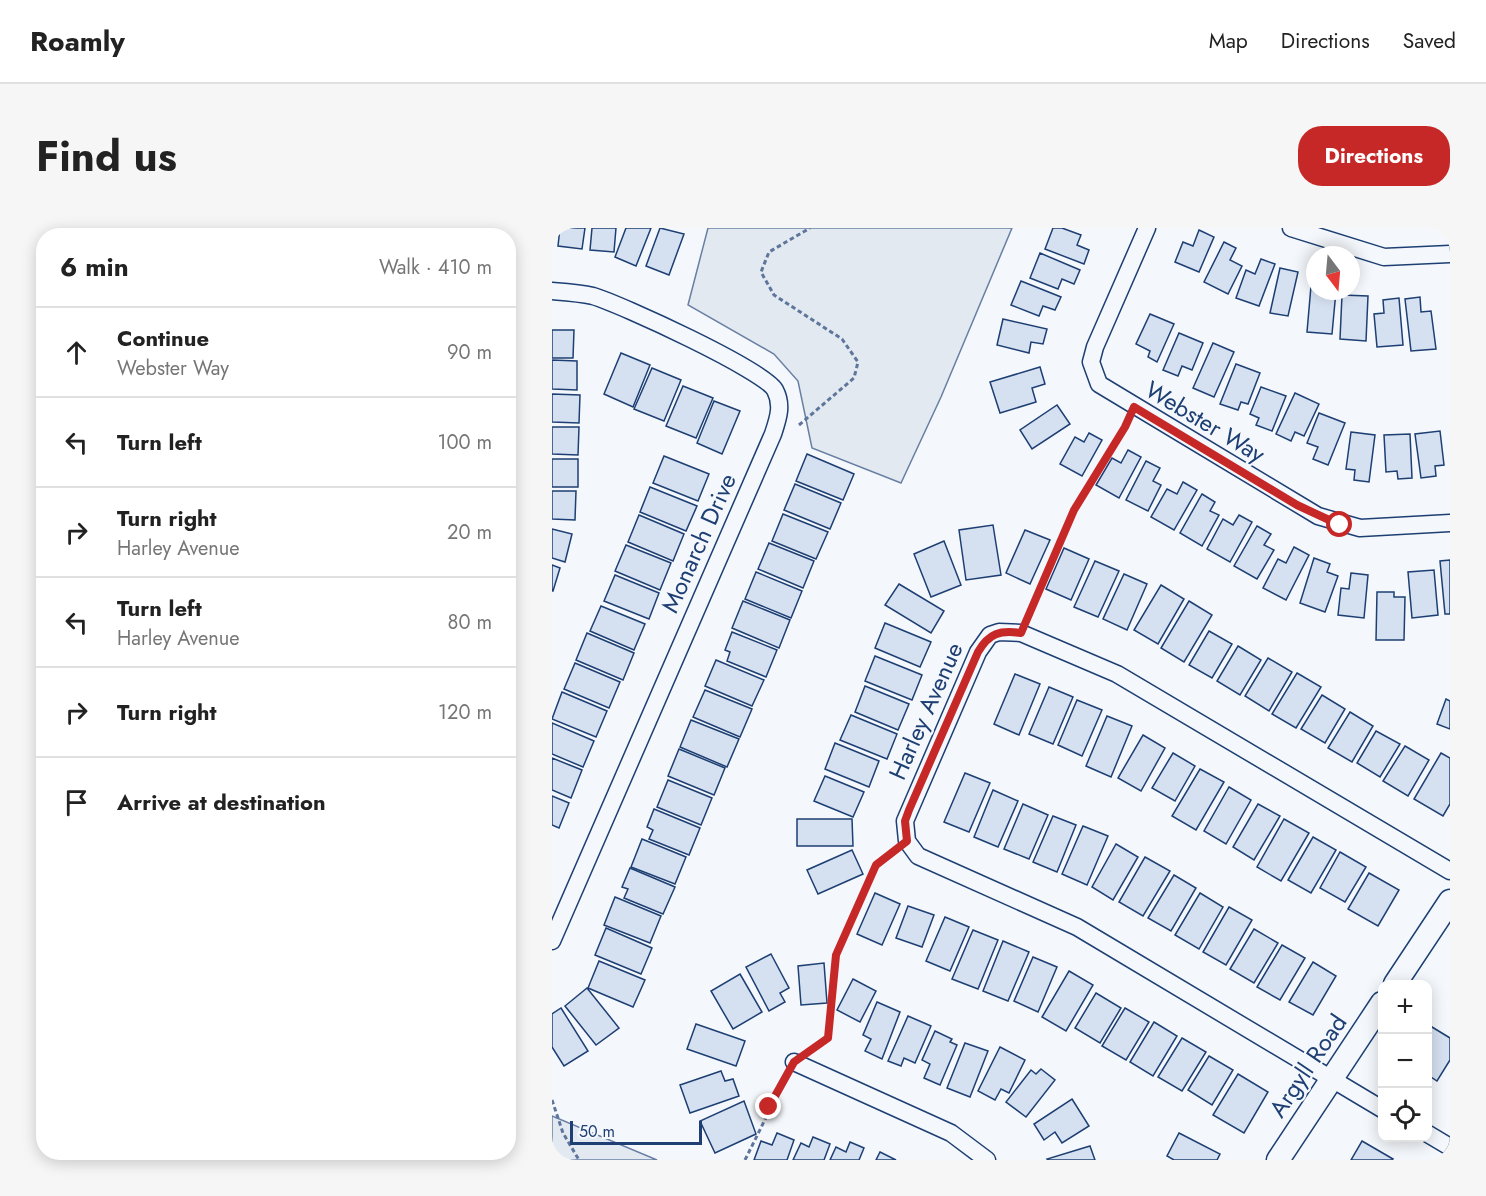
<!DOCTYPE html>
<meta charset="utf-8">
<style>
:root{--surface:#fff;--page:#f6f6f6;--text:#222;--muted:#767676;--line:#e0e0e0;--accent:#c62828}
body{margin:0;font-family:Jost,sans-serif;background:var(--page);color:var(--text)}
.controls{position:absolute;right:18px;bottom:18px;display:grid;overflow:hidden;border-radius:12px;box-shadow:0 3px 15px #0003}
.controls button{width:54px;height:54px;display:grid;place-items:center;padding:0;border:0;border-bottom:2px solid var(--line);background:var(--surface);color:var(--text);font:30px sans-serif}
.compass{position:absolute;left:754px;top:18px;width:54px;height:54px;border-radius:50%;background:var(--surface);box-shadow:0 3px 15px #0003;rotate:164deg}
.scale{position:absolute;left:18px;bottom:15px;width:132px;box-sizing:border-box;padding-left:6px;border:3px solid #1d3f73;border-top:0;font-size:16px;line-height:21px;white-space:nowrap;color:#1d3f73;-webkit-text-stroke:4px #f4f7fb;paint-order:stroke}
.stop{position:absolute;width:18px;height:18px;margin:-14px;border:4px solid #c62828;border-radius:50%;background:#fff}
.stop.end{background:#c62828;border-color:#fff;box-shadow:0 2px 6px #0008}
.list{margin:0;padding:0;list-style:none}
h2{display:flex;justify-content:space-between;align-items:center;height:78px;margin:0;padding:0 24px;font-size:26px}
h2 small{font-size:20px;font-weight:400;color:var(--muted)}
.list li{display:grid;grid-template-columns:39px 1fr auto;gap:18px;align-items:center;box-sizing:border-box;height:90px;padding:0 24px;border-top:2px solid var(--line)}
.list b{display:block;font-size:22px;white-space:nowrap}
.list p{margin:0;font-size:20px;white-space:nowrap;color:var(--muted)}
.list em{font-size:20px;font-style:normal;color:var(--muted)}
.icon{flex:none;width:33px;height:33px;fill:none;stroke:currentColor;stroke-width:2;stroke-linecap:round;stroke-linejoin:round}
.map{position:relative;flex:none;width:898px;height:932px;overflow:hidden;border-radius:24px}
header{display:flex;align-items:center;gap:36px;box-sizing:border-box;height:84px;padding:0 30px;background:var(--surface);border-bottom:2px solid var(--line)}
header strong{font-size:28px}
nav{display:flex;gap:33px;margin-inline-start:auto;font-size:21px}
.intro{display:flex;align-items:center;justify-content:space-between;box-sizing:border-box;height:144px;padding:0 36px}
h1{margin:0;font-size:42px}
.button{padding:15px 27px;border-radius:24px;background:var(--accent);color:#fff;font-size:21px;font-weight:700}
main{display:flex;gap:36px;padding:0 36px}
aside{flex:1;background:var(--surface);border-radius:24px;box-shadow:0 3px 15px #0003}
.map>svg:first-child{display:block}
.green{fill:#e3e9f0;stroke:#687fa3;stroke-width:1.5}
.building{fill:#d5e0f0;stroke:#1d3f73;stroke-width:1.5}
.lines{fill:none;stroke-linecap:round;stroke-linejoin:round}
.street-casing{stroke:#1d3f73;stroke-width:19}
.secondary-casing{stroke:#1d3f73;stroke-width:25}
.path{stroke:#5e769c;stroke-width:3;stroke-dasharray:4.5 3;stroke-linecap:butt}
.street{stroke:#f4f7fb;stroke-width:16}
.secondary{stroke:#f4f7fb;stroke-width:22}
.route{stroke:#c62828;stroke-width:8}
.labels{text-anchor:middle;stroke-width:4.5;stroke-linejoin:round;paint-order:stroke}
.street-label{font-size:24px;fill:#1d3f73;stroke:#f4f7fb}
</style>
<header>
<strong>Roamly</strong>
<nav><a>Map</a><a>Directions</a><a>Saved</a></nav>
</header>
<div class="intro"><h1>Find us</h1><a class="button">Directions</a></div>
<main>
<aside>
<h2>6 min<small>Walk · 410 m</small></h2>
<ul class="list">
<li><svg class="icon" aria-label="ahead" viewBox="0 0 24 24"><path d="M12 20V5M6 11l6-6 6 6"/></svg><div><b>Continue</b><p>Webster Way</p></div><em>90 m</em></li>
<li><svg class="icon" aria-label="left" viewBox="0 0 24 24"><path d="M17 20v-9H6M10 6l-5 5 5 5"/></svg><div><b>Turn left</b></div><em>100 m</em></li>
<li><svg class="icon" aria-label="right" viewBox="0 0 24 24"><path d="M7 20v-9h11M14 6l5 5-5 5"/></svg><div><b>Turn right</b><p>Harley Avenue</p></div><em>20 m</em></li>
<li><svg class="icon" aria-label="left" viewBox="0 0 24 24"><path d="M17 20v-9H6M10 6l-5 5 5 5"/></svg><div><b>Turn left</b><p>Harley Avenue</p></div><em>80 m</em></li>
<li><svg class="icon" aria-label="right" viewBox="0 0 24 24"><path d="M7 20v-9h11M14 6l5 5-5 5"/></svg><div><b>Turn right</b></div><em>120 m</em></li>
<li><svg class="icon" aria-label="arrive" viewBox="0 0 24 24"><path d="M6 21V4h12l-3 4 3 4H6"/></svg><div><b>Arrive at destination</b></div></li>
</ul>
</aside>
<div class="map">
<svg width="898" height="932" viewBox="0 0 898 932">
<rect width="100%" height="100%" fill="#f4f7fb"/>
<g class="green">
<polygon points="156,0 460,0 389,169 349,255 260,220 246,153 222,126 136,77"/>
<polygon points="0,888 105,932 0,932"/>
</g>
<g class="building">
<polygon points="8,0 33,0 30,21 6,18"/>
<polygon points="40,0 64,0 62,24 38,22"/>
<polygon points="74,0 99,0 84,38 63,29"/>
<polygon points="108,0 132,6 117,47 94,38"/>
<polygon points="501,0 510,0 529,7 525,17 537,22 532,36 493,21"/>
<polygon points="647,2 662,9 647,44 623,34 631,14 641,18"/>
<polygon points="672,14 684,20 678,32 690,38 676,66 652,54"/>
<polygon points="488,25 528,42 522,56 510,51 506,61 478,50"/>
<polygon points="709,31 723,36 707,78 684,70 694,42 703,46"/>
<polygon points="728,40 746,44 736,88 718,85"/>
<polygon points="469,53 509,69 503,82 491,78 487,88 459,77"/>
<polygon points="759,58 763,59 763,63 784,63 780,106 755,104"/>
<polygon points="790,67 816,68 814,113 788,111"/>
<polygon points="868,69 869,84 879,83 884,121 859,123 853,71"/>
<polygon points="847,70 851,117 825,119 822,86 832,85 831,72"/>
<polygon points="598,86 622,96 605,134 596,129 598,123 584,116"/>
<polygon points="451,91 495,101 491,116 479,114 477,125 445,117"/>
<polygon points="0,102 22,102 21,130 0,130"/>
<polygon points="627,105 651,115 640,142 630,138 626,148 611,142"/>
<polygon points="661,115 682,124 662,169 641,160"/>
<polygon points="69,125 98,137 81,179 52,166"/>
<polygon points="0,132 25,133 25,162 0,161"/>
<polygon points="684,136 708,145 696,176 689,174 686,182 668,176"/>
<polygon points="488,139 493,156 480,160 484,174 448,185 438,154"/>
<polygon points="100,140 129,152 112,193 82,181"/>
<polygon points="131,158 161,170 144,210 114,198"/>
<polygon points="709,159 734,168 720,203 704,197 707,190 698,186"/>
<polygon points="743,165 767,176 752,208 743,204 739,213 724,206"/>
<polygon points="0,166 28,167 27,195 0,194"/>
<polygon points="162,173 188,183 170,226 145,215"/>
<polygon points="505,177 518,196 480,221 468,202"/>
<polygon points="767,185 793,195 776,237 761,231 766,219 755,215"/>
<polygon points="0,199 27,199 26,227 0,226"/>
<polygon points="888,203 892,237 883,238 884,248 869,250 863,206"/>
<polygon points="799,204 823,207 817,254 802,252 803,242 794,241"/>
<polygon points="537,205 550,212 530,248 508,236 523,209 532,214"/>
<polygon points="858,206 860,250 846,251 845,243 834,244 832,207"/>
<polygon points="576,222 589,229 567,270 544,257 560,230 569,235"/>
<polygon points="255,226 302,246 291,272 244,253"/>
<polygon points="112,228 157,246 146,273 101,255"/>
<rect x="0" y="231" width="26" height="28"/>
<polygon points="594,233 608,240 601,253 609,257 596,283 574,272"/>
<polygon points="631,254 645,262 622,302 599,289 615,261 625,266"/>
<polygon points="243,256 289,275 278,301 232,282"/>
<polygon points="98,259 145,278 134,303 88,284"/>
<polygon points="0,263 24,263 23,292 0,291"/>
<polygon points="650,266 663,274 658,283 667,287 650,318 628,305"/>
<polygon points="231,286 276,304 264,331 220,313"/>
<polygon points="87,287 132,306 121,333 76,314"/>
<polygon points="687,287 700,294 678,334 655,321 671,291 681,297"/>
<polygon points="441,297 449,347 414,352 407,302"/>
<polygon points="705,298 719,306 712,317 722,322 705,351 682,338"/>
<polygon points="0,301 20,306 13,334 0,330"/>
<polygon points="473,302 498,312 478,356 454,345"/>
<polygon points="392,313 409,357 379,369 362,326"/>
<polygon points="217,315 262,333 251,360 206,341"/>
<polygon points="74,317 119,335 108,362 63,343"/>
<polygon points="742,319 757,327 734,372 711,360 726,331 734,335"/>
<polygon points="512,320 537,331 519,372 494,361"/>
<polygon points="762,330 778,336 775,344 786,348 773,384 748,375"/>
<polygon points="898,332 898,386 893,386 888,333"/>
<polygon points="543,333 567,343 546,389 522,379"/>
<polygon points="0,337 8,340 1,363 0,363"/>
<polygon points="882,342 886,387 860,390 856,344"/>
<polygon points="204,344 250,363 239,390 193,371"/>
<polygon points="799,345 816,347 812,390 786,387 789,360 797,361"/>
<polygon points="572,346 595,356 575,402 551,391"/>
<polygon points="63,347 107,365 97,391 52,373"/>
<polygon points="347,356 392,383 379,405 333,377"/>
<polygon points="609,357 632,371 606,416 582,402"/>
<polygon points="825,364 842,364 842,369 853,369 852,412 824,412"/>
<polygon points="191,373 238,392 227,420 180,400"/>
<polygon points="637,373 660,387 632,434 609,420"/>
<polygon points="49,378 93,396 82,422 38,403"/>
<polygon points="333,395 379,414 368,439 323,420"/>
<polygon points="657,403 680,416 660,450 637,437"/>
<polygon points="180,404 225,422 214,449 175,433 178,424 173,422"/>
<polygon points="35,405 82,425 71,452 24,432"/>
<polygon points="686,418 709,432 688,467 665,453"/>
<polygon points="323,428 370,447 360,472 313,453"/>
<polygon points="716,430 740,444 717,483 693,468"/>
<polygon points="164,432 212,452 200,478 153,458"/>
<polygon points="23,435 68,454 57,480 12,461"/>
<polygon points="745,445 769,459 744,500 720,486"/>
<polygon points="463,446 488,456 467,507 442,496"/>
<polygon points="313,458 357,476 346,502 303,484"/>
<polygon points="497,459 521,469 501,516 477,506"/>
<polygon points="153,462 200,481 188,509 141,489"/>
<polygon points="10,464 55,483 44,509 0,491"/>
<polygon points="770,467 793,481 773,515 749,501"/>
<polygon points="894,471 898,473 898,501 885,496"/>
<polygon points="525,472 550,482 530,528 506,517"/>
<polygon points="798,484 821,498 800,534 776,520"/>
<polygon points="299,487 345,506 335,531 288,512"/>
<polygon points="555,488 580,498 559,549 534,538"/>
<polygon points="139,492 187,511 175,539 128,519"/>
<polygon points="0,495 42,513 31,539 0,526"/>
<polygon points="824,503 848,516 828,549 805,535"/>
<polygon points="591,507 613,520 589,563 566,550"/>
<polygon points="283,515 327,533 317,559 273,541"/>
<polygon points="853,518 877,532 856,568 831,553"/>
<polygon points="127,521 173,540 162,567 116,548"/>
<polygon points="621,525 643,538 623,573 600,560"/>
<polygon points="889,525 898,530 898,576 891,588 862,571"/>
<polygon points="0,530 30,542 19,570 0,562"/>
<polygon points="648,541 672,554 644,602 620,588"/>
<polygon points="413,545 438,555 417,604 392,594"/>
<polygon points="273,548 312,564 301,589 262,573"/>
<polygon points="116,552 160,570 149,597 105,579"/>
<polygon points="677,559 699,572 674,616 652,603"/>
<polygon points="441,562 466,573 446,619 422,609"/>
<polygon points="0,568 17,575 7,600 0,597"/>
<polygon points="471,576 496,587 477,631 452,621"/>
<polygon points="706,576 728,588 702,632 681,619"/>
<polygon points="102,581 148,600 137,627 97,611 101,602 95,599"/>
<polygon points="501,588 524,597 505,644 481,634"/>
<polygon points="245,591 300,591 301,618 245,618"/>
<polygon points="732,591 757,605 729,653 705,639"/>
<polygon points="531,598 556,608 535,657 510,646"/>
<polygon points="761,609 784,622 759,665 736,652"/>
<polygon points="90,611 134,629 123,656 79,639"/>
<polygon points="564,616 586,629 561,672 540,659"/>
<polygon points="300,622 311,646 266,666 255,642"/>
<polygon points="788,624 814,639 793,674 768,660"/>
<polygon points="593,629 618,643 591,688 567,674"/>
<polygon points="78,640 123,659 111,686 72,670 76,661 70,659"/>
<polygon points="817,645 847,662 826,698 796,681"/>
<polygon points="622,647 644,660 619,703 596,690"/>
<polygon points="323,665 348,676 330,717 305,706"/>
<polygon points="648,665 671,679 647,721 623,707"/>
<polygon points="63,669 109,688 98,715 52,697"/>
<polygon points="356,678 382,687 370,719 344,710"/>
<polygon points="677,679 700,692 674,737 651,724"/>
<polygon points="393,689 417,699 398,743 374,733"/>
<polygon points="54,700 100,720 89,746 43,727"/>
<polygon points="702,701 726,715 702,755 678,741"/>
<polygon points="421,702 446,712 426,761 400,751"/>
<polygon points="451,713 477,724 456,773 431,763"/>
<polygon points="730,717 753,730 728,772 705,759"/>
<polygon points="219,726 237,760 228,765 233,774 217,783 194,739"/>
<polygon points="481,729 505,739 486,784 462,773"/>
<polygon points="47,733 93,752 81,779 36,760"/>
<polygon points="761,734 784,748 761,787 737,774"/>
<polygon points="272,735 275,775 249,777 246,738"/>
<polygon points="517,743 541,757 514,803 490,789"/>
<polygon points="188,746 210,784 181,801 159,763"/>
<polygon points="301,751 324,763 308,794 285,782"/>
<polygon points="35,760 67,800 44,817 13,778"/>
<polygon points="544,765 569,780 548,815 523,800"/>
<polygon points="325,774 348,784 330,831 313,823 319,811 311,807"/>
<polygon points="9,780 36,823 12,838 0,819 0,786"/>
<polygon points="573,780 597,794 574,832 550,818"/>
<polygon points="356,788 379,798 363,835 352,830 349,838 336,833"/>
<polygon points="602,794 625,808 601,848 578,834"/>
<polygon points="144,796 193,813 184,838 135,821"/>
<polygon points="880,799 898,810 898,832 885,853 876,847 876,806"/>
<polygon points="383,803 400,811 398,814 405,817 388,857 372,850 378,836 370,832"/>
<polygon points="630,810 654,824 630,863 606,849"/>
<polygon points="413,815 436,823 418,869 395,860"/>
<polygon points="448,819 473,832 457,865 449,861 443,872 426,863"/>
<polygon points="657,828 681,842 660,877 636,862"/>
<polygon points="489,841 503,852 474,889 454,874 479,842 484,846"/>
<polygon points="169,843 173,853 181,851 187,868 138,885 128,857"/>
<polygon points="686,846 716,864 692,905 661,887"/>
<polygon points="520,871 537,898 510,915 503,904 492,912 482,896"/>
<polygon points="192,873 204,906 163,925 148,893"/>
<polygon points="225,905 242,912 235,932 202,932 209,913 220,917"/>
<polygon points="627,905 668,926 665,932 622,932 615,928"/>
<polygon points="261,909 278,916 272,932 241,932 249,915 257,919"/>
<polygon points="810,913 841,931 840,932 799,932"/>
<polygon points="298,914 312,920 307,932 278,932 284,919 294,924"/>
<polygon points="538,918 543,932 496,932 495,931"/>
<polygon points="328,924 344,932 324,932"/>
</g>
<g class="lines">
<defs>
<g id="street">
<polyline points="595,0 543,119 539,134 547,156 766,288 808,300 898,295"/>
<polyline points="739,0 832,29 898,26"/>
<path d="M0,63C13,64 28,65 41,68C68,76 212,142 223,162C231,177 226,191 221,206L0,713"/>
<polyline points="242,834 399,905 435,932"/>
<polyline points="830,881 525,699 366,628 355,613 353,593 426,424 438,407 447,404 469,405 565,446 898,643"/>
<polyline points="876,906 898,919"/>
</g>
<g id="secondary">
<polyline points="843,756 898,673"/>
<polyline points="726,932 830,775"/>
</g>
</defs>
<use href="#street" class="street-casing"/>
<use href="#secondary" class="secondary-casing"/>
<g class="path">
<polyline points="247,197 302,150 306,134 290,111 222,67 209,44 217,24 258,0"/>
<polyline points="474,391 522,282 576,191"/>
<polyline points="257,824 276,810 284,727 324,637 341,623"/>
<polyline points="0,872 11,905 27,932"/>
<polyline points="193,932 235,847"/>
</g>
<use href="#street" class="street"/>
<use href="#secondary" class="secondary"/>
</g>
<g class="lines">
<path class="route" d="M217,879L242,834L276,810L284,727L324,637L355,613L353,593L357,582L426,424C437,405 448,402 469,405L522,282L573,199L582,179L745,277L788,297"/>
</g>
<g class="labels">
<g class="street-label">
<text transform="translate(653 194) rotate(31)" y="8">Webster Way</text>
<text transform="translate(147 315) rotate(-66)" y="8">Monarch Drive</text>
<text transform="translate(374 483) rotate(-66)" y="8">Harley Avenue</text>
<text transform="translate(756 838) rotate(-56)" y="8">Argyll Road</text>
</g>
</g>
</svg>
<div class="controls">
<button>+</button>
<button>−</button>
<button><svg class="icon" aria-label="locate" viewBox="0 0 24 24"><circle cx="12" cy="12" r="6"/><path d="M12 2v4M12 18v4M2 12h4M18 12h4"/></svg></button>
</div>
<svg class="compass" viewBox="-18 -18 36 36"><path d="M0-13l5 13h-10z" fill="#e53935"/><path d="M0 13l5-13h-10z" fill="#767676"/></svg>
<div class="scale">50 m</div>
<div class="stop" style="left:788px;top:297px"></div>
<div class="stop end" style="left:217px;top:879px"></div>
</div>
</main>
